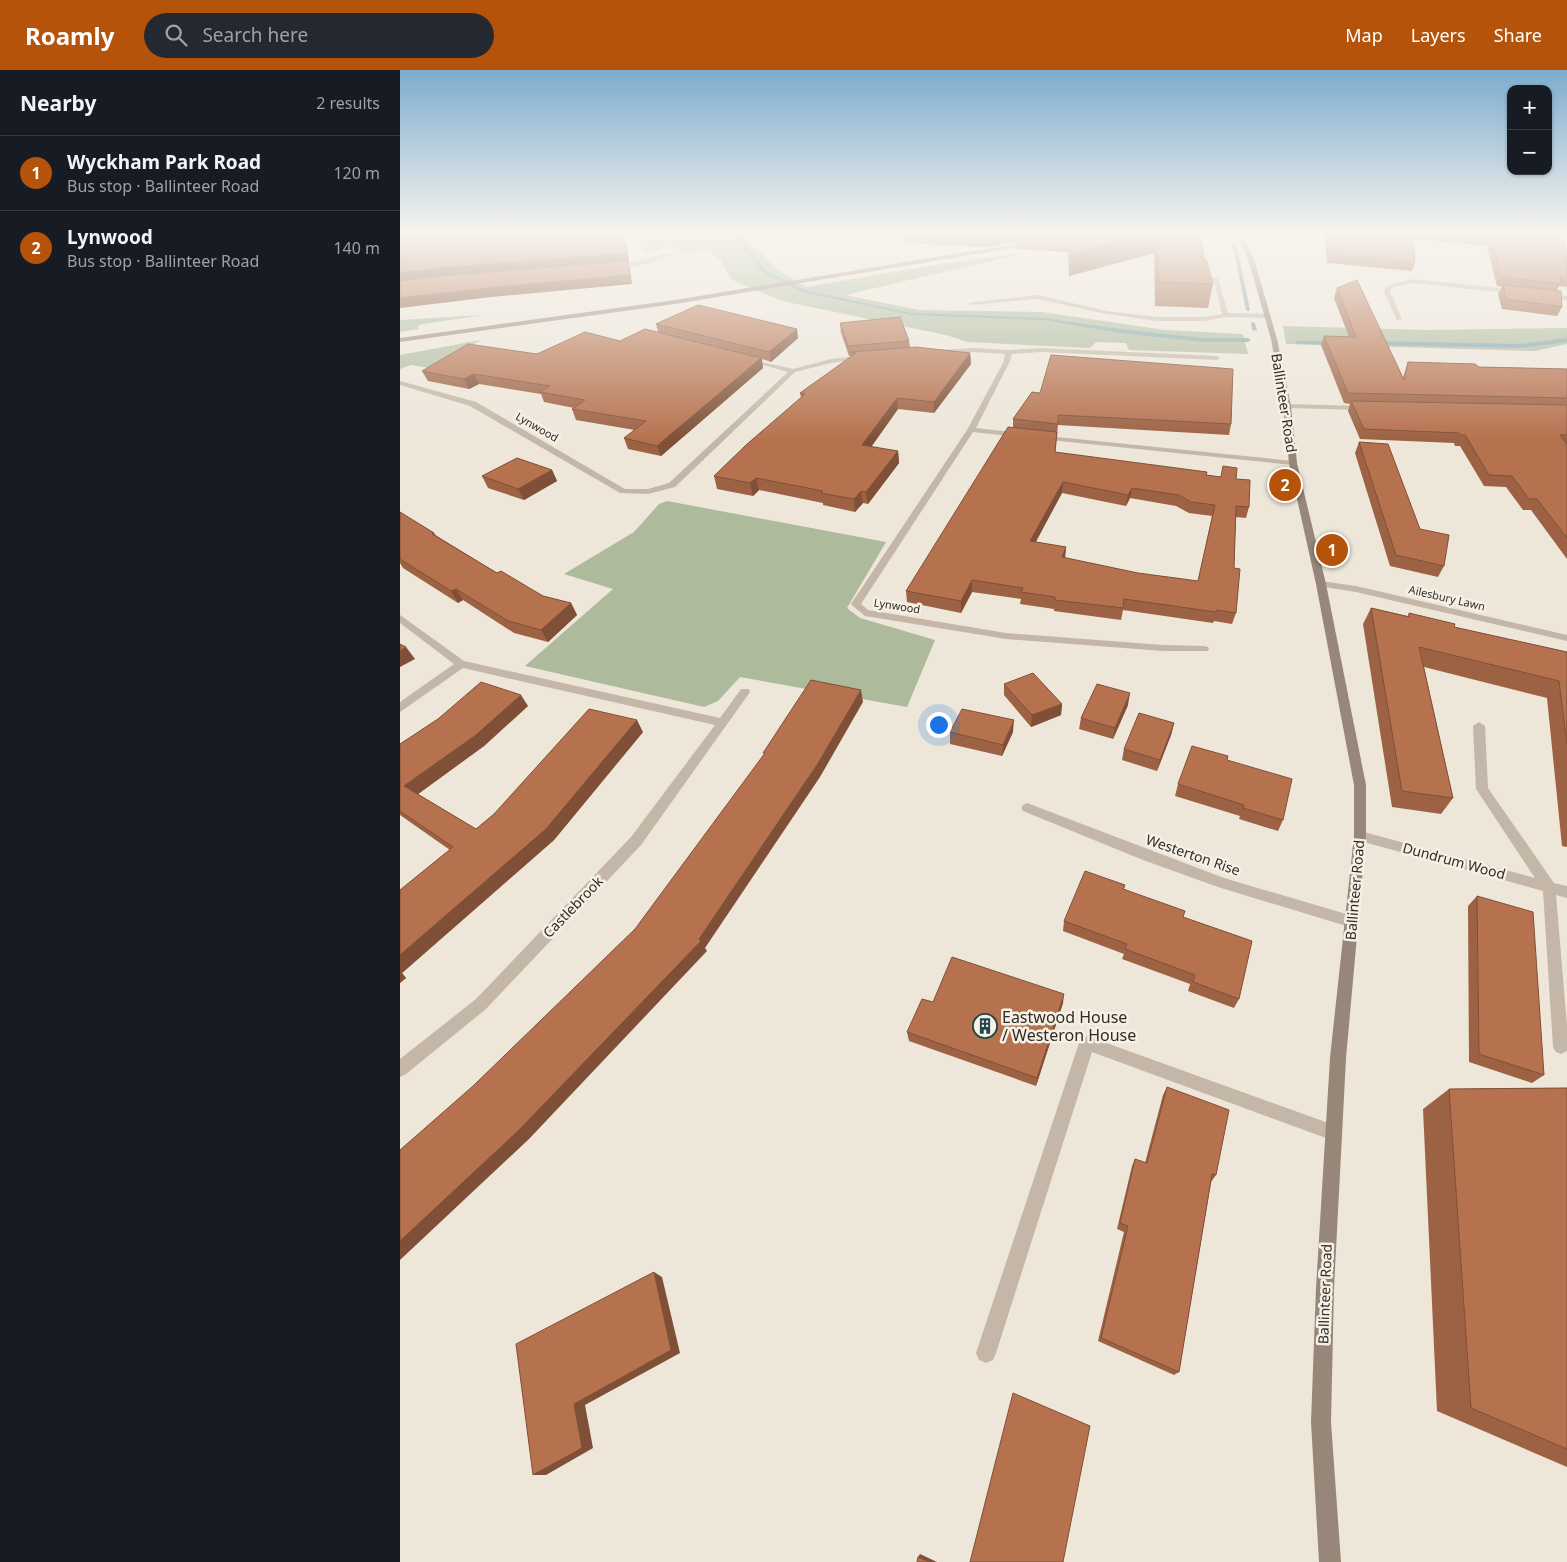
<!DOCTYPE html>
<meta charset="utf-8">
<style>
:root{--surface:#171b24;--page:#242831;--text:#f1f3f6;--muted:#9ea1a6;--line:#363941;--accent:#b45309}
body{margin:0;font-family:"Noto Sans",sans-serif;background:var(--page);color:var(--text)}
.controls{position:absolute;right:15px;top:15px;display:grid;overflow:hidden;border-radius:10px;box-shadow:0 1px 4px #0004}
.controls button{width:45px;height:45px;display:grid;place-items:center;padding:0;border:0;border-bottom:1px solid var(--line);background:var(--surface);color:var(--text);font:25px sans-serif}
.you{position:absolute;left:538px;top:654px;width:18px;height:18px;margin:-12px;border:4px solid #fff;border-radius:50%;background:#1a73e8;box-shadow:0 0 0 8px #1a73e833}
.badge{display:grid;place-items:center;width:32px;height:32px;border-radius:50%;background:var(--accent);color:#fff;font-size:16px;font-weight:700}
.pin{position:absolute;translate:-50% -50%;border:2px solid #fff;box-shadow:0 1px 5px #0006}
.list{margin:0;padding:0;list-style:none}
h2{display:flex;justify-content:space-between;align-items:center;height:65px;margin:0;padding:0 20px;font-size:21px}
h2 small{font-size:16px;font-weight:400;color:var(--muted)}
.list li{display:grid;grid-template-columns:32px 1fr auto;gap:15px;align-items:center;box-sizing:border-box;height:75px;padding:0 20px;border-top:1px solid var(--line)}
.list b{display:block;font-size:19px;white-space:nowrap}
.list p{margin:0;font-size:16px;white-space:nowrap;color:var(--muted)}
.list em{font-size:16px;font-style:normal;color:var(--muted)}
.icon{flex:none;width:28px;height:28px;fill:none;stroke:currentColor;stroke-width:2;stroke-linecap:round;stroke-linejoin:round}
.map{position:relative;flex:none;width:1167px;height:1492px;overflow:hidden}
header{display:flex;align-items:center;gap:30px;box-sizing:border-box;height:70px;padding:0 25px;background:var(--accent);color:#fff}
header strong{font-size:24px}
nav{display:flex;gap:28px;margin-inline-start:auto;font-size:18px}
.search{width:350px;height:45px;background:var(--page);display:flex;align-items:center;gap:12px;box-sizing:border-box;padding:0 18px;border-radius:28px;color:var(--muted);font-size:19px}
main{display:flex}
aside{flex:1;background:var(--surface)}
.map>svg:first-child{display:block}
.green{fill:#adba9c}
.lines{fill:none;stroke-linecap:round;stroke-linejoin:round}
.stream{fill:#7ca1a7;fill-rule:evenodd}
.lane{fill:#c4b7a7;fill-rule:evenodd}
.street{fill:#c4b7a7;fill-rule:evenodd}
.secondary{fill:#978779;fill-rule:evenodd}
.wall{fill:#9d6244;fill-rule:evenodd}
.shaded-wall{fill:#7f5037}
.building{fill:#b6724f;stroke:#7f5037;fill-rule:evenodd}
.labels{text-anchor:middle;stroke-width:5;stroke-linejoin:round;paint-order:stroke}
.far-street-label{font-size:11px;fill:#312b27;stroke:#f6f0e5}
.street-label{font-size:14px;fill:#312b27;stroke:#f6f0e5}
.near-poi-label{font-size:16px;fill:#312b27;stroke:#f6f0e5;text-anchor:start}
</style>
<header>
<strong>Roamly</strong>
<div class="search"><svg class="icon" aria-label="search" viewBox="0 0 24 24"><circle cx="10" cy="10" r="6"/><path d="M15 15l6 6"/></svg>Search here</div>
<nav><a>Map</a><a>Layers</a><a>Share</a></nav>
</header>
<main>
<aside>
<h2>Nearby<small>2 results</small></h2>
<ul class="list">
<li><span class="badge">1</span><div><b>Wyckham Park Road</b><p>Bus stop · Ballinteer Road</p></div><em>120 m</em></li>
<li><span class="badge">2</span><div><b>Lynwood</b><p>Bus stop · Ballinteer Road</p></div><em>140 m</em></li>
</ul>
</aside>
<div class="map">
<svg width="1167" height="1492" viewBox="0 0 1167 1492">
<rect width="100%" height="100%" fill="#ede6d9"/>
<g class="green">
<polygon points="211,161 338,161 378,200 406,217 547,193 625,183 445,225 519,240 642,242 765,260 843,264 848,284 729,280 726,273 696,272 690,278 567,272 546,265 382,231 332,210 321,191 309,181 285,183 270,177 245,183 235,167 215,169"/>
<polygon points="83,245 18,255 18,259 0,262 0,250"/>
<polygon points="883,256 1027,260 1167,258 1167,274 1135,281 886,274"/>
<polygon points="81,270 29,298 11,295 0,299 0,285"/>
<polygon points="267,431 486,472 447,538 460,548 535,570 507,637 340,607 318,631 304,637 125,596 213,519 164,504 234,462 259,434"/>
</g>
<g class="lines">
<g class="stream">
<polygon points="302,161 335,163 367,201 405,220 511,243 644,248 720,259 804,268 848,268 851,270 848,272 804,272 720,263 644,250 511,245 402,222 363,203 333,165"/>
<polygon points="832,173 838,181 850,240 848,241 846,240 834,181 830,174"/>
<polygon points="853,252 855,253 857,261 852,260 851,253"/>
<polygon points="1167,268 1167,272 1119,278 973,275 970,273 973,271 1119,274"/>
<polygon points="895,271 934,271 937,273 934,275 897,274"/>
</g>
<polygon class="lane" points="687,966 934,1055 940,1057 942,1063 940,1069 934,1071 692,982 596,1283 593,1290 586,1293 579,1290 576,1283 679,973 682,968"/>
<g class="street">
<polygon points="43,161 66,161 0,168 0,164"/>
<polygon points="851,161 856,161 844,171 840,171 840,169"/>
<polygon points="1121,161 1167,163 1167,167 1123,162"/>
<path d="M269,183L271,186C256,190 223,204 210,198Z"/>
<polygon points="801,207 818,208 828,243 868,244 871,246 868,248 825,247 804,251 757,251 706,244 638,229 571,235 568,233 638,225 706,241 757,247 804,247 822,244 814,211 799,210"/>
<polygon points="1013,209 1117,220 1120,222 1117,224 1013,213 992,217 990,222 1002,249 997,250 984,222 986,216"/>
<polygon points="1145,223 1167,226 1167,230 1143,226"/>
<polygon points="574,278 609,280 641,278 817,286 820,288 817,290 641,282 612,284 610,291 576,358 620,363 624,365 620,367 573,362 461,534 468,540 606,563 763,575 804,576 808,577 809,579 808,581 763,581 606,569 465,546 453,536 451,534 567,360 604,291 605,284 574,282 540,284 537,282 540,280"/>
<polygon points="465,285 467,286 467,288 431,293 395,302 275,417 248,424 220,423 70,336 0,315 0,311 76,332 225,419 248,419 269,413 388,302 345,290 345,288 393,299 431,289"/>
<polygon points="884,334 964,336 968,338 964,340 887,338 883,336"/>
<polygon points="637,365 893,391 897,393 893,395 640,369 637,369"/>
<polygon points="921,511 956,516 1167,565 1167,571 956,522 918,516 918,512"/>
<polygon points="0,545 64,591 320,648 341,619 349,619 350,622 241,775 86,939 6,1004 0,1007 0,989 76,929 231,767 315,655 63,598 0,642 0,632 54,594 0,553"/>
<polygon points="1079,652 1085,656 1088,718 1154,813 1167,816 1167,828 1156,825 1167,956 1167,981 1161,984 1156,982 1153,977 1143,821 960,771 955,770 954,766 955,762 960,761 1135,808 1076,719 1073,656"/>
<polygon points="627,733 824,808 953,846 958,848 960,852 958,856 953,858 818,817 743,790 623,741 621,738 623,735"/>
</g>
<g class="secondary">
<polygon points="836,161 841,161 854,189 877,269 891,336 897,393 926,514 966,715 966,766 946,988 934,1218 931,1352 941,1492 919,1492 911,1352 916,1218 930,988 954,766 954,715 916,514 889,393 883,336 871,269 848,189"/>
<polygon points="634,171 636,174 275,234 0,272 0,268 275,230"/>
</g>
</g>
<g class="wall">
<polygon points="504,161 799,161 804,188 813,214 808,238 755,236 754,183 669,206 668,182 617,179 617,171 587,177 505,173"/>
<polygon points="924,161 1158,161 1167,180 1167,217 1159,216 1157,221 1162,237 1157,246 1102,239 1098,224 1102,217 1097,216 1087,176 1013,169 1015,192 1012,201 927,193"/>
<polygon points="937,218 1003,308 1008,292 1079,297 1167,299 1167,489 1131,440 1123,440 1106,417 1084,416 1060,376 1055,376 1054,373 960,369 948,341 950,334 944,333 921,275 924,266 949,267 934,228"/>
<polygon points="440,253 509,271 510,277 570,283 571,294 534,343 498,339 471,377 498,381 499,393 468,434 463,433 455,442 423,435 423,433 359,420 353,426 317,419 314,406 401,328 400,323 451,287 451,286 449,286 441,263"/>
<polygon points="256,254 398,268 371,292 362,289 363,298 261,386 228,379 224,368 235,360 176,350 172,339 174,338 144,332 141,324 79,314 69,319 28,311 22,301 220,271 258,262"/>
<path d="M632,322L831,354L829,365L658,355L655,382L806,405L836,409L849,437L846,448L836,447L834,498L836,543L832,554L814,551L813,553L723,540L721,550L654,541V539L620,534L621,529L572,522L561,543L507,532L506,521L613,357V349ZM662,423L726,436L730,428L776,436L789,443L812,446L798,511L738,503L665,488L666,477L635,472Z"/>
<polygon points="959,372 1044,496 1038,507 990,496 955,383"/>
<polygon points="152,400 157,411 124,430 88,418 82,406"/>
<polygon points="0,442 34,463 37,466 97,503 143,526 171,533 177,545 148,572 114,563 63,530 58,533 3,498 0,493"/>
<polygon points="971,538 1008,546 1009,543 1054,557 1167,582 1167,777 1162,776 1147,628 1024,597 1053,728 1041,744 992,737 963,554"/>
<polygon points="604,614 662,634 661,645 631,657 604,625"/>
<polygon points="728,635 713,669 679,659 681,648"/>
<polygon points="128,636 84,676 18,724 76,759 243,662 154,770 2,903 6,908 0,913 0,820 50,780 0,745 0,674 38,649"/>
<polygon points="774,653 771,665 757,701 722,690 724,679"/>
<polygon points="550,662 613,662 602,686 550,674"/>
<polygon points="827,690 883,750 878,761 839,749 840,746 775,726 778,714"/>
<polygon points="725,815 724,819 783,847 839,929 834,938 788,921 790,914 722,889 724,884 663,861 664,851"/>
<polygon points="1077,826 1144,1005 1132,1013 1069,992 1068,836"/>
<polygon points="533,932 663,933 636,1016 509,971 507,962"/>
<polygon points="767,1017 816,1105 811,1112 779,1302 774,1305 698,1271 724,1162 717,1159 732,1096 735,1089 745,1093 763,1025"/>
<polygon points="1167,1018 1167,1397 1037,1341 1023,1039 1049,1019"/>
</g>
<g class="shaded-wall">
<polygon points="198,161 200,161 202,178 199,169"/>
<polygon points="587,161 617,161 617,171 587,177"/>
<polygon points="754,161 757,161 754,183 669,206 671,183"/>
<polygon points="225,167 227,175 229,192 228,193 230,200 232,214 91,227 0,238 0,203"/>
<polygon points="397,259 398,268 371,292 369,282"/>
<polygon points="570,283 571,294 534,343 534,332"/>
<polygon points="361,288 363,298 261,386 257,376"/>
<polygon points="74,304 79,314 69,319 64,309"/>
<polygon points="497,328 498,339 464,387 462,375"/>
<polygon points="498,381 499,393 468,434 466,422"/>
<polygon points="152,400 157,411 124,430 118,419"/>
<polygon points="356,408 359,420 353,426 350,413"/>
<polygon points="663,412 662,423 630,483 630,471"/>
<polygon points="732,418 730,428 726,436 728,425"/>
<polygon points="461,421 463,433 455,442 454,429"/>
<polygon points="666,477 665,488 662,487"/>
<polygon points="572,510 572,522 561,543 561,531"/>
<polygon points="56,519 63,530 58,533 51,521"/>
<polygon points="171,533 177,545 148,572 141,560"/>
<polygon points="6,577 15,589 0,597 0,581"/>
<polygon points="461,620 463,632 420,707 305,878 307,881 129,1069 0,1190 0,1171 299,869"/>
<polygon points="730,623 728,635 713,669 715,658"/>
<polygon points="121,625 128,636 84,676 14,727 4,716"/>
<polygon points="662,634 661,645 631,657 632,645"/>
<polygon points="237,650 243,662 154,770 2,903 6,908 0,913 0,885"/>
<polygon points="614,650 613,662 602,686 603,675"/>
<polygon points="774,653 771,665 757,701 760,690"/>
<polygon points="664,924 663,933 636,1016 637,1008"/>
<polygon points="254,1202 262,1207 280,1283 185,1335 193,1378 146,1405 133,1405 174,1334"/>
<polygon points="520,1484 537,1492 529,1492 518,1487"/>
</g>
<g class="building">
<polygon points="62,161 198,161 199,169 225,167 227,183 41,198 0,203 0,166"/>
<polygon points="669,161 754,161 671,183"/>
<polygon points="757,161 799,161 804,183 801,187 806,189 813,214 759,212"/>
<polygon points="927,161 1012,161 1015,192 929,184"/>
<polygon points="1025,161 1158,161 1167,180 1167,207 1160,207 1161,214 1101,207 1091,167"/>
<polygon points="228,191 230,205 87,218 0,228 0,211 41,206"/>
<polygon points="957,210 1004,310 1008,292 1075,294 1079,297 1167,299 1167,328 948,323 924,266 956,267 937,218"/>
<polygon points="1103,215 1161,221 1162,237 1106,229"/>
<polygon points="298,235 397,259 369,282 256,254"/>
<polygon points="500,247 509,271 448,276 440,253"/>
<polygon points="245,259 361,288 257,376 224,368 246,351 172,339 185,330 140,322 150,316 74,304 64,309 22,301 68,274 137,284 185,262 220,271"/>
<polygon points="516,277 570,283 534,332 497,328 462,375 498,381 466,422 461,421 454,429 421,423 423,421 356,408 350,413 314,406 346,375 405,324 400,323 456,283 451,282"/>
<polygon points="651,285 833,299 831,354 658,345 658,354 613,349 632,322 640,323"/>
<polygon points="951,331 1167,335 1167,365 1160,365 1167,374 1167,468 1137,429 1129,429 1112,406 1089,405 1065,365 1060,365 1059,363 964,359"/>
<path d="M608,357L657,362L655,382L807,402L806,405L821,407L823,396L837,398L836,409L850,410L849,437L836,436L834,498L840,499L836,543L817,540L816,542L724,529L723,538L655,530V527L621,522L623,518L572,510L561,531L506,521ZM663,412L728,425L732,418L779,425L791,432L815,435L798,511L738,503L662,487L666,477L630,471Z"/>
<polygon points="959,372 988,374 1020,459 1049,465 1044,496 996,485"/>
<polygon points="117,388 152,400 118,419 82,406"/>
<polygon points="0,442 34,463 32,464 97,503 101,501 143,526 171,533 141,560 108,551 56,519 51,521 0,489"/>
<polygon points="971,538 1009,547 1009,543 1055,554 1054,557 1167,582 1167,674 1159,611 1019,577 1053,728 1002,721"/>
<polygon points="0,574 6,577 0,581"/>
<polygon points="633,603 662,634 632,645 604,614"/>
<polygon points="411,610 461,620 417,695 299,869 301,871 118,1061 0,1171 0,1080 73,1016 235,859 365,683 363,683"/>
<polygon points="81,612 121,625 76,665 4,716 76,759 94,744 189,639 237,650 146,759 0,885 0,820 53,777 0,741 0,674 38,649"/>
<polygon points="697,614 730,623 715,658 681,648"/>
<polygon points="562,639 614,650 603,675 550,662"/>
<polygon points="739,643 774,653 760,690 724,679"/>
<polygon points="792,676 828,686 827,690 892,709 883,750 843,738 844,735 778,714"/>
<polygon points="685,801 725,815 723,819 785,841 783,847 852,871 839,929 793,912 795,905 725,879 727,874 664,851"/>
<polygon points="1077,826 1133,842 1144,1005 1079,984"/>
<polygon points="552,887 664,924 637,1008 507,962 522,929 533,932"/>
<polygon points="767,1017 829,1040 816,1105 812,1104 779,1302 701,1268 728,1156 720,1153 735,1089 747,1093"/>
<polygon points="1167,1018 1167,1379 1071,1338 1049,1019"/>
<polygon points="254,1202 271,1280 174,1334 182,1378 133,1405 116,1274"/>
<polygon points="613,1323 690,1356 663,1492 570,1492"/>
<polygon points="518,1487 529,1492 517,1492"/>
</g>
<linearGradient id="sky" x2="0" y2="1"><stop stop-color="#7dacce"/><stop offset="0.44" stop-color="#f7f4ee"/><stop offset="1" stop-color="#f7f4ee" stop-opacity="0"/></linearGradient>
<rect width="1167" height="370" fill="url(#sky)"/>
<defs>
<symbol id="building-ring" viewBox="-11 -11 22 22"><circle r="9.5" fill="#f6f0e5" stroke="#22464d" stroke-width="1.5"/><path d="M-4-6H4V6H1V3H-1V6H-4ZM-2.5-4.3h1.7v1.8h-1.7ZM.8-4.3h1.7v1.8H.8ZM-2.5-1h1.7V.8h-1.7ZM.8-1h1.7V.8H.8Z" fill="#22464d"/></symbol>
</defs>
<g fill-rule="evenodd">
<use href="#building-ring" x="571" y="942" width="28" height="28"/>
</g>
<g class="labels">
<g class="far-street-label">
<text transform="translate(137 357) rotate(30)" y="4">Lynwood</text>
<text transform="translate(1047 528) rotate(13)" y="4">Ailesbury Lawn</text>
<text transform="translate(497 536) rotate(9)" y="4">Lynwood</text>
</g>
<g class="street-label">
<text transform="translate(884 333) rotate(81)" y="5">Ballinteer Road</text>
<text transform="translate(793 785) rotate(19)" y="5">Westerton Rise</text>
<text transform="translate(1054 791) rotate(15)" y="5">Dundrum Wood</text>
<text transform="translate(955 820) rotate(-85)" y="5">Ballinteer Road</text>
<text transform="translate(173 837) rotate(-46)" y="5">Castlebrook</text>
<text transform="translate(925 1224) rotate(-88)" y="5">Ballinteer Road</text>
</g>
<g class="near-poi-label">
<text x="602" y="953">Eastwood House<tspan x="602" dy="18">/ Westeron House</tspan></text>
</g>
</g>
</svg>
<div class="controls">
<button>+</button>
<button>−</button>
</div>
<div class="you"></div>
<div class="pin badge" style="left:932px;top:480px">1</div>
<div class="pin badge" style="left:885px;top:415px">2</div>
</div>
</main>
